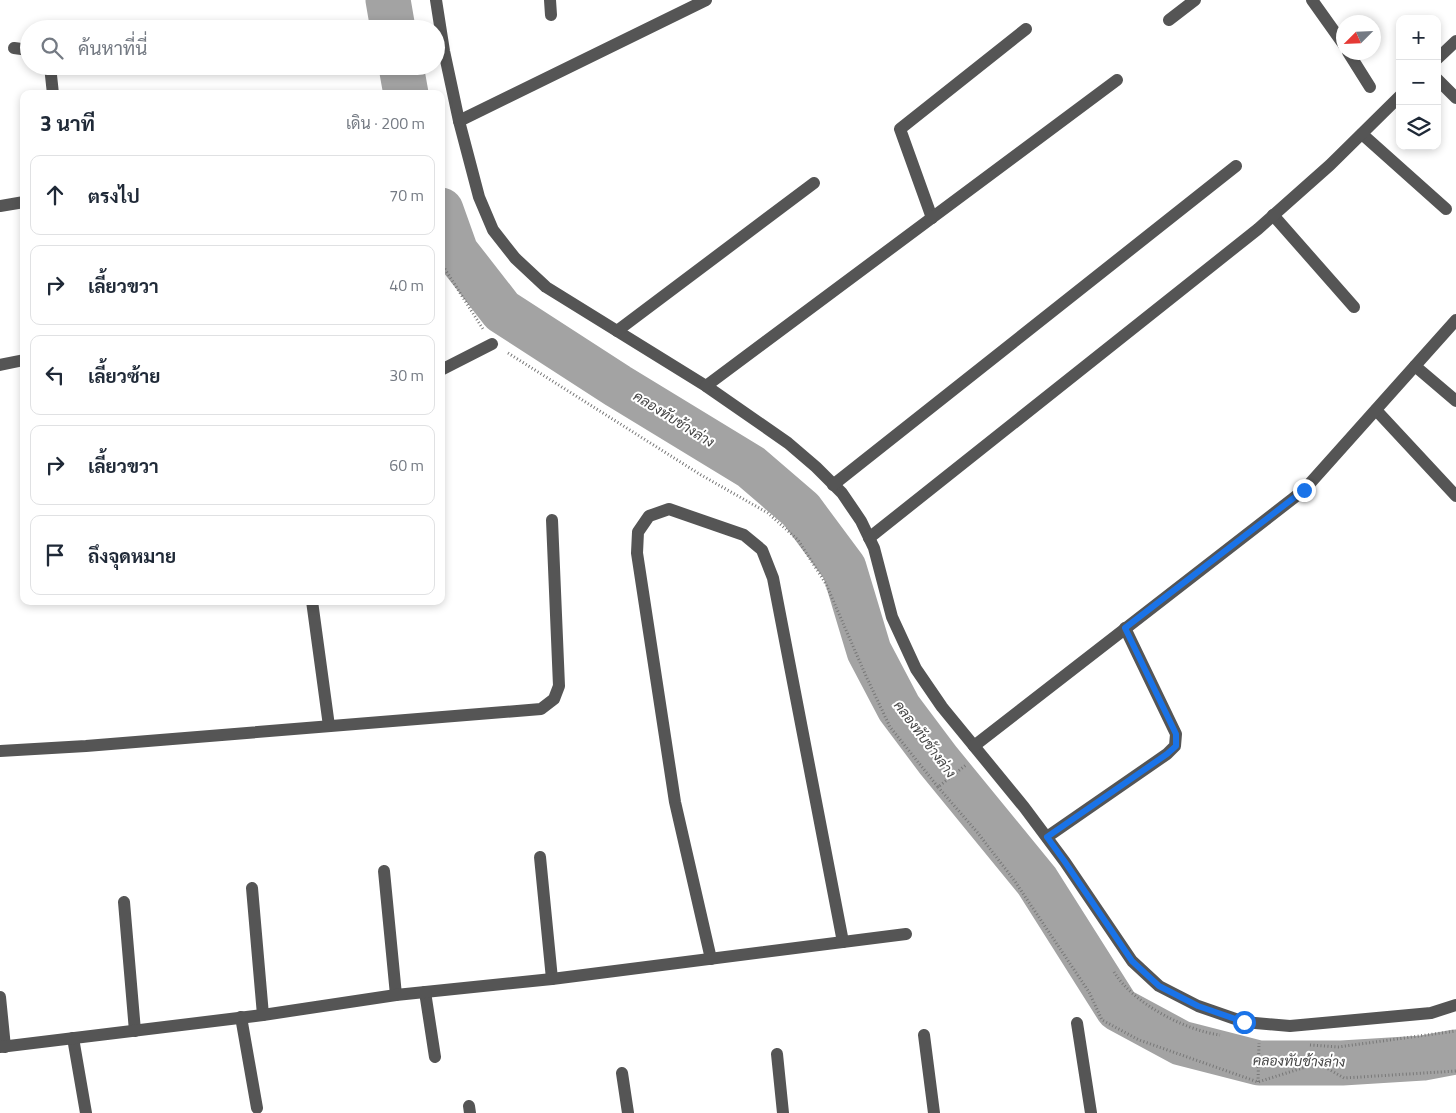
<!DOCTYPE html>
<html lang="th">
<meta charset="utf-8">
<style>
:root{--surface:#fff;--page:#f2f2f3;--text:#1f2937;--muted:#747a83;--line:#e0e1e3}
body{margin:0;font-family:"Titillium Web",Sarabun,sans-serif;background:var(--page);color:var(--text)}
.controls{position:absolute;right:15px;top:15px;display:grid;overflow:hidden;border-radius:10px;box-shadow:0 2px 8px #0003}
.controls button{width:45px;height:45px;display:grid;place-items:center;padding:0;border:0;border-bottom:1px solid var(--line);background:var(--surface);color:var(--text);font:25px sans-serif}
.compass{position:absolute;left:1336px;top:15px;width:45px;height:45px;border-radius:50%;background:var(--surface);box-shadow:0 2px 8px #0003;rotate:246deg}
.stop{position:absolute;width:15px;height:15px;margin:-11px;border:4px solid #1a73e8;border-radius:50%;background:#fff}
.stop.end{background:#1a73e8;border-color:#fff;box-shadow:0 1px 5px #0008}
.list{margin:0;padding:0;list-style:none}
h2{display:flex;justify-content:space-between;align-items:center;height:65px;margin:0;padding:0 20px;font-size:21px}
h2 small{font-size:16px;font-weight:400;color:var(--muted)}
.list li{display:grid;grid-template-columns:32px 1fr auto;gap:15px;align-items:center;box-sizing:border-box;height:80px;margin:0 10px 10px;padding:0 10px;border:1px solid var(--line);border-radius:10px}
.list b{display:block;font-size:19px;white-space:nowrap}
.list em{font-size:16px;font-style:normal;color:var(--muted)}
.icon{flex:none;width:28px;height:28px;fill:none;stroke:currentColor;stroke-width:2;stroke-linecap:round;stroke-linejoin:round}
.map{position:relative;flex:none;width:1456px;height:1113px;overflow:hidden}
.search{position:absolute;background:var(--surface);box-shadow:0 2px 8px #0003;left:20px;top:20px;width:425px;height:55px;display:flex;align-items:center;gap:12px;box-sizing:border-box;padding:0 18px;border-radius:28px;color:var(--muted);font-size:19px}
.panel{position:absolute;background:var(--surface);box-shadow:0 2px 8px #0003;left:20px;top:90px;width:425px;height:515px;border-radius:10px}
.map>svg:first-child{display:block}
.lines{fill:none;stroke-linecap:round;stroke-linejoin:round}
.river{stroke:#a3a3a3;stroke-width:45}
.path{stroke:#777;stroke-width:3;stroke-dasharray:1 2.5;stroke-linecap:butt}
.minor{stroke:#555;stroke-width:12}
.route{stroke:#1a73e8;stroke-width:6}
.labels{text-anchor:middle;stroke-width:4;stroke-linejoin:round;paint-order:stroke}
.water-label{font-size:14px;font-style:italic;fill:#444;stroke:#fff}
</style>
<div class="map">
<svg width="1456" height="1113" viewBox="0 0 1456 1113">
<rect width="100%" height="100%" fill="#fff"/>
<g class="lines">
<g class="river">
<polyline points="388,0 393,29"/>
<polyline points="401,66 406,94"/>
<polyline points="441,210 456,252 502,311 618,386 751,467 801,510 844,568 869,651 899,708 938,760 1037,881 1118,1009 1181,1043 1259,1063 1342,1063 1423,1058 1456,1052"/>
</g>
<g class="path">
<polyline points="441,263 483,329"/>
<polyline points="508,353 701,475 768,513 798,540 826,584 866,676 890,727 938,787 966,765"/>
<polyline points="938,787 977,832 1014,880 1089,992 1102,1020 1139,1040 1258,1082 1318,1063 1344,1078 1456,1071"/>
<path d="M1114,972C1133,1003 1184,1030 1220,1035"/>
<polyline points="1310,1045 1338,1047 1456,1031"/>
<polyline points="1258,1082 1259,1043"/>
</g>
<g class="minor">
<polyline points="436,0 444,51 459,121 479,197 493,230 515,258 546,287 706,386 788,443 816,467 842,493 861,521 874,548 892,617 916,669 942,707 1024,807 1065,862 1132,961 1159,986 1198,1006 1244,1022 1290,1026 1431,1013 1456,1005"/>
<polyline points="550,0 551,15"/>
<polyline points="1312,0 1344,45"/>
<polyline points="1169,20 1195,0"/>
<polyline points="14,48 29,50"/>
<polyline points="1348,52 1370,87"/>
<polyline points="1437,59 1456,41"/>
<polyline points="50,66 53,94"/>
<polyline points="1437,79 1456,98"/>
<polyline points="459,121 706,0"/>
<polyline points="1362,134 1446,209"/>
<polyline points="0,206 24,202"/>
<polyline points="1273,215 1354,307"/>
<polyline points="932,218 900,129 1026,29"/>
<polyline points="617,331 814,183"/>
<polyline points="0,365 24,360"/>
<polyline points="1415,366 1456,401"/>
<polyline points="441,370 492,344"/>
<polyline points="706,386 1117,80"/>
<polyline points="1376,410 1456,496"/>
<polyline points="833,485 1236,166"/>
<polyline points="869,538 1258,229 1330,165 1400,96"/>
<polyline points="312,601 329,726"/>
<polyline points="974,746 1304,490 1456,320"/>
<polyline points="0,751 86,746 541,709 554,699 559,686 552,520"/>
<polyline points="1047,837 1167,754 1175,746 1176,734 1125,628"/>
<polyline points="540,857 552,979"/>
<polyline points="384,871 396,995"/>
<polyline points="252,888 263,1015"/>
<polyline points="124,902 135,1031"/>
<polyline points="711,959 675,802 637,553 638,532 649,516 669,509 744,535 762,550 773,578 843,942"/>
<polyline points="425,992 435,1057"/>
<polyline points="0,997 5,1047"/>
<polyline points="241,1017 257,1108"/>
<polyline points="1077,1023 1091,1113"/>
<polyline points="924,1035 934,1113"/>
<polyline points="73,1038 86,1113"/>
<polyline points="0,1047 263,1015 396,995 552,979 906,934"/>
<polyline points="777,1054 783,1113"/>
<polyline points="622,1073 628,1113"/>
<polyline points="469,1106 470,1113"/>
</g>
</g>
<g class="lines">
<polyline class="route" points="1244,1022 1198,1006 1159,986 1132,961 1065,862 1047,837 1167,754 1176,746 1176,734 1125,628 1304,490"/>
</g>
<g class="labels">
<g class="water-label">
<text transform="translate(674 419) rotate(32)" y="5">คลองทับช้างล่าง</text>
<text transform="translate(925 739) rotate(53)" y="5">คลองทับช้างล่าง</text>
<text transform="translate(1299 1061) rotate(1)" y="5">คลองทับช้างล่าง</text>
</g>
</g>
</svg>
<div class="controls">
<button>+</button>
<button>−</button>
<button><svg class="icon" aria-label="layers" viewBox="0 0 24 24"><path d="M12 4l9 5-9 5-9-5zM3 14l9 5 9-5"/></svg></button>
</div>
<svg class="compass" viewBox="-18 -18 36 36"><path d="M0-13l5 13h-10z" fill="#e53935"/><path d="M0 13l5-13h-10z" fill="#747a83"/></svg>
<div class="stop" style="left:1244px;top:1022px"></div>
<div class="stop end" style="left:1304px;top:490px"></div>
<div class="search"><svg class="icon" aria-label="search" viewBox="0 0 24 24"><circle cx="10" cy="10" r="6"/><path d="M15 15l6 6"/></svg>ค้นหาที่นี่</div>
<section class="panel">
<h2>3 นาที<small>เดิน · 200 m</small></h2>
<ul class="list">
<li><svg class="icon" aria-label="ahead" viewBox="0 0 24 24"><path d="M12 20V5M6 11l6-6 6 6"/></svg><div><b>ตรงไป</b></div><em>70 m</em></li>
<li><svg class="icon" aria-label="right" viewBox="0 0 24 24"><path d="M7 20v-9h11M14 6l5 5-5 5"/></svg><div><b>เลี้ยวขวา</b></div><em>40 m</em></li>
<li><svg class="icon" aria-label="left" viewBox="0 0 24 24"><path d="M17 20v-9H6M10 6l-5 5 5 5"/></svg><div><b>เลี้ยวซ้าย</b></div><em>30 m</em></li>
<li><svg class="icon" aria-label="right" viewBox="0 0 24 24"><path d="M7 20v-9h11M14 6l5 5-5 5"/></svg><div><b>เลี้ยวขวา</b></div><em>60 m</em></li>
<li><svg class="icon" aria-label="arrive" viewBox="0 0 24 24"><path d="M6 21V4h12l-3 4 3 4H6"/></svg><div><b>ถึงจุดหมาย</b></div></li>
</ul>
</section>
</div>
